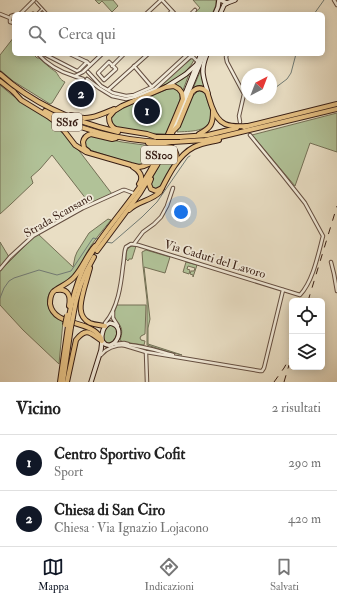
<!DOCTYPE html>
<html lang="it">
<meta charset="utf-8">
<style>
:root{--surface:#fff;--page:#f2f2f2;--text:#222;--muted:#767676;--line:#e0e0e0;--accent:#111827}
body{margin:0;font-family:"IM FELL Double Pica",serif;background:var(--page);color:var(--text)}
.controls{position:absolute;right:12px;bottom:12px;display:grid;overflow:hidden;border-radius:6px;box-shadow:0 2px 10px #0003}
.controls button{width:36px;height:36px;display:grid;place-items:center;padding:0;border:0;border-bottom:1px solid var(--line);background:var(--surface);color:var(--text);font:20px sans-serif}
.compass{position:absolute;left:241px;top:68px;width:36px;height:36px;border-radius:50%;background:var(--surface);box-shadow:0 2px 10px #0003;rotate:42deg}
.you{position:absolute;left:181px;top:212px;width:14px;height:14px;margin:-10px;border:3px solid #fff;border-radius:50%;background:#1a73e8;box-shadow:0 0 0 6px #1a73e833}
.badge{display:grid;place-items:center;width:26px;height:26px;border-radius:50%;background:var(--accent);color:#fff;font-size:13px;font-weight:700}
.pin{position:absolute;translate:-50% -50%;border:2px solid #fff;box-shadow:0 1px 4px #0006}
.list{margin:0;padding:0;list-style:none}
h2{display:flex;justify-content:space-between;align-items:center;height:52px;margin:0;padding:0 16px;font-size:17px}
h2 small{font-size:13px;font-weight:400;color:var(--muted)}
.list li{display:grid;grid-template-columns:26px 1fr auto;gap:12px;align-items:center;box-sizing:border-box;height:56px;padding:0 16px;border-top:1px solid var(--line)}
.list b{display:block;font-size:15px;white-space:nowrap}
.list p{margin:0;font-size:13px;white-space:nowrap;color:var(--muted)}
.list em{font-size:13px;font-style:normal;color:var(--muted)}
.icon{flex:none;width:22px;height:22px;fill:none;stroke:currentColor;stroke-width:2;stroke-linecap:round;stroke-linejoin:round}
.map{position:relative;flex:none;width:337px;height:382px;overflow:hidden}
.search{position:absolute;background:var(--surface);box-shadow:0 2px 10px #0003;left:12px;right:12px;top:12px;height:44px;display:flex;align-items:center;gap:10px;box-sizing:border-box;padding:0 14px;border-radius:6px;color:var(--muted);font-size:15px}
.sheet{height:164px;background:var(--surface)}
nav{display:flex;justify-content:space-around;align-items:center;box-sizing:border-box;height:56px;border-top:1px solid var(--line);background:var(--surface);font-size:11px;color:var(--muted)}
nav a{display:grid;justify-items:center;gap:2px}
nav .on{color:var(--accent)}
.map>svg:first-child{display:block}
.green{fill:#b1c298;stroke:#747056}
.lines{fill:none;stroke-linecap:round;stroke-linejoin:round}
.stream{stroke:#727c76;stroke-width:1}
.pedestrian-casing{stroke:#644e40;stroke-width:3.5}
.minor-casing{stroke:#644e40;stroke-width:4.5}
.secondary-casing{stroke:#381e14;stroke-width:5.5}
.trunk-casing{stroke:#381e14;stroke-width:6}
.pedestrian{stroke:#f1ead9;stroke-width:1.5}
.minor{stroke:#f1ead9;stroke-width:2.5}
.secondary{stroke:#f1ead9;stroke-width:3.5}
.trunk{stroke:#e4bf82;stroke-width:4}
.rail{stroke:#381e14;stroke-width:1;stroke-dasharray:7 7;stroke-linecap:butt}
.trunk-bridge-casing{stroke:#381e14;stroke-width:6;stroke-linecap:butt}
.trunk-bridge{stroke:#e4bf82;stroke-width:4}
.labels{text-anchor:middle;stroke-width:3.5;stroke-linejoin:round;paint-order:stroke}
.shield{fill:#f1ead9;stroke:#705b4f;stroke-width:1}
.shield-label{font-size:11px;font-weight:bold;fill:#381e14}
.street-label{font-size:12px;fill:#381e14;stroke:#f1ead9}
</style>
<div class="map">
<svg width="337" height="382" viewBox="0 0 337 382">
<rect width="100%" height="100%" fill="#e9dec4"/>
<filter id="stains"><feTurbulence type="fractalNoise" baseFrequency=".005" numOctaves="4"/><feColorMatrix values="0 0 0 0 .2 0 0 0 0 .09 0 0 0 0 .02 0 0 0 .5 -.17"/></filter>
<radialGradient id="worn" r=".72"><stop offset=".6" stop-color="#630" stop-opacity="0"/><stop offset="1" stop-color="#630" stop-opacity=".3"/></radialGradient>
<g class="green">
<polygon points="95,0 113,0 118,6 112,12 102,1 99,4"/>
<polygon points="193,0 216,0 216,5 212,14 193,14 200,8"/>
<path d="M14,37V54H33L37,58H39L48,66C50,68 53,70 56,72C59,76 60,80 65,82L52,103L50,104L13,81L0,70V55Z"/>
<path d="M192,58L194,60C186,76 170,82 156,89Z"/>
<path d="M202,67L205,88C199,87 197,86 192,91Z"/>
<polygon points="189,74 183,90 179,86 173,84 183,79"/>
<polygon points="0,85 12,95 41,114 58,126 75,147 80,152 112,194 90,204 52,155 40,169 31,177 33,183 11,204 0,214"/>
<path d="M170,88C175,88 181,91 180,98C180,105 169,126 166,134L147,133L114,127L110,120L112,115L126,106Z"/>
<path d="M199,90L203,91L205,94C207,100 211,109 211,115C211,133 189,131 177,132L191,98Z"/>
<polygon points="337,113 337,152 310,143 295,186 252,135"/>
<polygon points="90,135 122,142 159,147 150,162 145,165 136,165 87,149 85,147 84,141"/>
<polygon points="169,148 174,152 175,160 160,188 157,190 152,188 150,182"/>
<path d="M108,219L111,220C103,230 94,240 87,252C84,257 82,263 79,268C76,273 72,277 69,280C62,287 50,287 48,297C45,307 54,318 63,321L59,364L23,330L0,305V271L34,237L38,234L73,267L75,257L77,252L89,233Z"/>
<polygon points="0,242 9,257 0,267"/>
<path d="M132,246H136L132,259H129L128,261L126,259C126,253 126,248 132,246Z"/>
<polygon points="146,250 170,257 165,273 144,267 150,319 148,328 148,344 182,355 169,352 147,345 147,300 143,266 142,252"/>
<polygon points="186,262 197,265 193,277 193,275 190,274 191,271 194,271 195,268 188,266 187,269 190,270 189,274 183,272"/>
<path d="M117,305H146L145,334L141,336L140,338L141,340L145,341L144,345L123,342L120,340C122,334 123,329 119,324C118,322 115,320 115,318C113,314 116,308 117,305Z"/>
<path d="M110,325L116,328C118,335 115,343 107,343L105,342C102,335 104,329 110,325Z"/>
</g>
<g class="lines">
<g class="stream">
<polyline points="314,14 324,0"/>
<polyline points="271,91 287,79 291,73 296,54"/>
<polyline points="106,242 112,243 142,217 157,202 188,157 190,156"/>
<polyline points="0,298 4,288 9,281 14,278 39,270 57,275 71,271 93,238 98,239"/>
</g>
<defs>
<g id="pedestrian">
<polyline points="36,2 47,14"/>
<polyline points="33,13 33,14"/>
<polyline points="37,14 42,9"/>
</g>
<g id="minor">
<polyline points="162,0 175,14"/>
<polyline points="334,0 337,5"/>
<polyline points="0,14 10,18"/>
<polyline points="20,14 34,0"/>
<polyline points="146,14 161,0"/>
<polyline points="169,14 172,11"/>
<polyline points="191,14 195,10"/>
<polyline points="14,15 11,16 10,20 10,22 14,23"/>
<path d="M38,54C47,64 60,72 74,76C77,77 80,78 83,79"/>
<polyline points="44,54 77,71 79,70 87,62"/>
<polyline points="70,54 87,62 90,65"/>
<polyline points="227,54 226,57 227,62 244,94 239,116 240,122"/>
<polygon points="109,62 116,69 104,80 98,73"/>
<polyline points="112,66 124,54"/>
<polyline points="134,66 152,87"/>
<polyline points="88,72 101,86 113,93 126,96 134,95 152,87 188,54"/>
<polyline points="75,76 83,72 84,71 102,54"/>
<polyline points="87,79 99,88 112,96 126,99 135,97 155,89 190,57 193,57 198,62"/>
<polyline points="108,90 148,54"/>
<polyline points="134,244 143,232 154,224 161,217 167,206 173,188"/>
<polyline points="331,262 334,274 337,291"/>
<polyline points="0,269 10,257 33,236 83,208 123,190 125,190 133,193"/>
<polyline points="113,312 113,318 118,326"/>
<path d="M105,326V323C118,308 121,285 123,266C124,261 124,255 125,250L126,247L131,244L138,245L300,295C313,281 318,255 323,236L305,203L282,174L250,135"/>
<polyline points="114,344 124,343 128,344"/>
<polyline points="123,345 146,352 260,371 262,371 264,368 283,290"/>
<polyline points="146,353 147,382"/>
<path d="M101,355C116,335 153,350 173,355"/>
</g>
<g id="secondary">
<polyline points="220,0 227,3 235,0"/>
<polyline points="215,14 218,7 219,0"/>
<polyline points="220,14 224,5 227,3"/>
<path d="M207,54C200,71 203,76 208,93"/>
<polyline points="166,87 186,74 196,65"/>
<polyline points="183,99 201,54"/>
<polyline points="173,130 204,54"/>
<path d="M110,323C129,326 113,356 102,341C101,334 103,326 110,323Z"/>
<polyline points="91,382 101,350 102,341"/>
</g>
<g id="trunk">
<path d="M0,74C33,104 75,122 118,132"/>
<polyline points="0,81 14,92"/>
<polyline points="13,91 21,100 49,117 56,122 65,132 75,145 86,152 131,165 139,167 144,166 151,163 155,157"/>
<path d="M45,111C81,131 121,140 161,142"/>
<path d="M71,115C87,122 100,115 114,109"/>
<polyline points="244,127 337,104"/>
<path d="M199,134C211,128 213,124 213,111"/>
<polyline points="180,137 208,135 237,128"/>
<path d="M170,138L173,131L178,126L192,92C197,87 202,87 207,92C209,97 210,102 212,107C219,126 228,127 247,126"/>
<polyline points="173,142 205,140 220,137 337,109"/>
<polyline points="148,143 151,145 160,145"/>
<path d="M171,147C177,151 178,157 175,163"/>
<path d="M88,151L84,148L83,142C84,137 87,135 91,134L112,139L116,138"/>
<path d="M133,167C140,171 144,177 139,184"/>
<polyline points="151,179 149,184 151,189 156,191 162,188"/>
<path d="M129,210C138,201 151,201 160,192C168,176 178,155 194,147C202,143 211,142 219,140"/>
<path d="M95,246C87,255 83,267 75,276C69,284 58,287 53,292C50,296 50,300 50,304C54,327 90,319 101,338"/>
<polyline points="97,251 140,193 157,165 167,145"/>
<path d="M90,268C88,275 86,282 84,289C81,301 76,316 90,323C95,325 100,325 105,326"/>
<path d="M57,290C68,288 71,296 69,306"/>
<path d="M69,316C72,300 77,283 83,269C99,235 127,208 147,176C162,152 172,125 183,99L182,93L179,89L174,86L166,87L122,106L114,111L109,117C109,123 111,127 116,129L147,134L156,137"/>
<path d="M73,317C76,295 83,275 94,257"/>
<polyline points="60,382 68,326"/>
<polyline points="63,382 71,327"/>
<path d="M67,382L76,340C87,326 91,334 102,341"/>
</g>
</defs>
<use href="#pedestrian" class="pedestrian-casing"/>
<use href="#minor" class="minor-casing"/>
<use href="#secondary" class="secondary-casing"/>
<use href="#trunk" class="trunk-casing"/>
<use href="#pedestrian" class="pedestrian"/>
<use href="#minor" class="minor"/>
<use href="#secondary" class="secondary"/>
<use href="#trunk" class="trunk"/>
<g class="rail">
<polyline points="308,301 337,206"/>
<polyline points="274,382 284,368 292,354"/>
<polyline points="284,382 289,365"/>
</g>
<defs>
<g id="trunk-bridge">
<polyline points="156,137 180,137"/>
<polyline points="161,142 173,142"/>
<polyline points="160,145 171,147"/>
<polyline points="65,325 67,315"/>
<polyline points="68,326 69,316"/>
<polyline points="71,327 73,317"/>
</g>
</defs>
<use href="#trunk-bridge" class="trunk-bridge-casing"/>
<use href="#trunk-bridge" class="trunk-bridge"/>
</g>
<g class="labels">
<g class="shield">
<rect x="52" y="113" width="30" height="18" rx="3"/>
<rect x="141" y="146" width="36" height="18" rx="3"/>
</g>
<g class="shield-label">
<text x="67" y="126">SS16</text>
<text x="159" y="159">SS100</text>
</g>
<g class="street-label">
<text transform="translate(58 215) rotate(-30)" y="4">Strada Scansano</text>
<text transform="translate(215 259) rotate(17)" y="4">Via Caduti del Lavoro</text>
</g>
</g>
<rect width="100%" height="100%" filter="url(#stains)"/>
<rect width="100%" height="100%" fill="url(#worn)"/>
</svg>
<div class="controls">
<button><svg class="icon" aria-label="locate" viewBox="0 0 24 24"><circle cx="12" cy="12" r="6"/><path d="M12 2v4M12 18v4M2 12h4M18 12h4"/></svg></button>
<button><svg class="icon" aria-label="layers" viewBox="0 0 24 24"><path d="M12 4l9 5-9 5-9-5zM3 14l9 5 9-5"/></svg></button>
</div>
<svg class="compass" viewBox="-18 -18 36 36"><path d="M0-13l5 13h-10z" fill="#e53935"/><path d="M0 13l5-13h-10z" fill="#767676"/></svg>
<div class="you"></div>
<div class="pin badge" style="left:147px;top:111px">1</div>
<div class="pin badge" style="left:81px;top:94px">2</div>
<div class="search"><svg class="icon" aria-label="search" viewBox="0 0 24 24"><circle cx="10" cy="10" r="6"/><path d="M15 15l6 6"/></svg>Cerca qui</div>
</div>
<section class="sheet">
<h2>Vicino<small>2 risultati</small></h2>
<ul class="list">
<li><span class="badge">1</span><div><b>Centro Sportivo Cofit</b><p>Sport</p></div><em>290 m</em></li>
<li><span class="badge">2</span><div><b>Chiesa di San Ciro</b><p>Chiesa · Via Ignazio Lojacono</p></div><em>420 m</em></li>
</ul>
</section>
<nav>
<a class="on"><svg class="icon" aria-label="map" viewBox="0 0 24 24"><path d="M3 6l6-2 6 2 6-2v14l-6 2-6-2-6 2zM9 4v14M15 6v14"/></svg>Mappa</a>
<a><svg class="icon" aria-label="directions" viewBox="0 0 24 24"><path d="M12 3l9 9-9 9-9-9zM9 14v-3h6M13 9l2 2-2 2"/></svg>Indicazioni</a>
<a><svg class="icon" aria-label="saved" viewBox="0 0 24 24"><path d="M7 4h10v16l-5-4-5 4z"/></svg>Salvati</a>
</nav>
